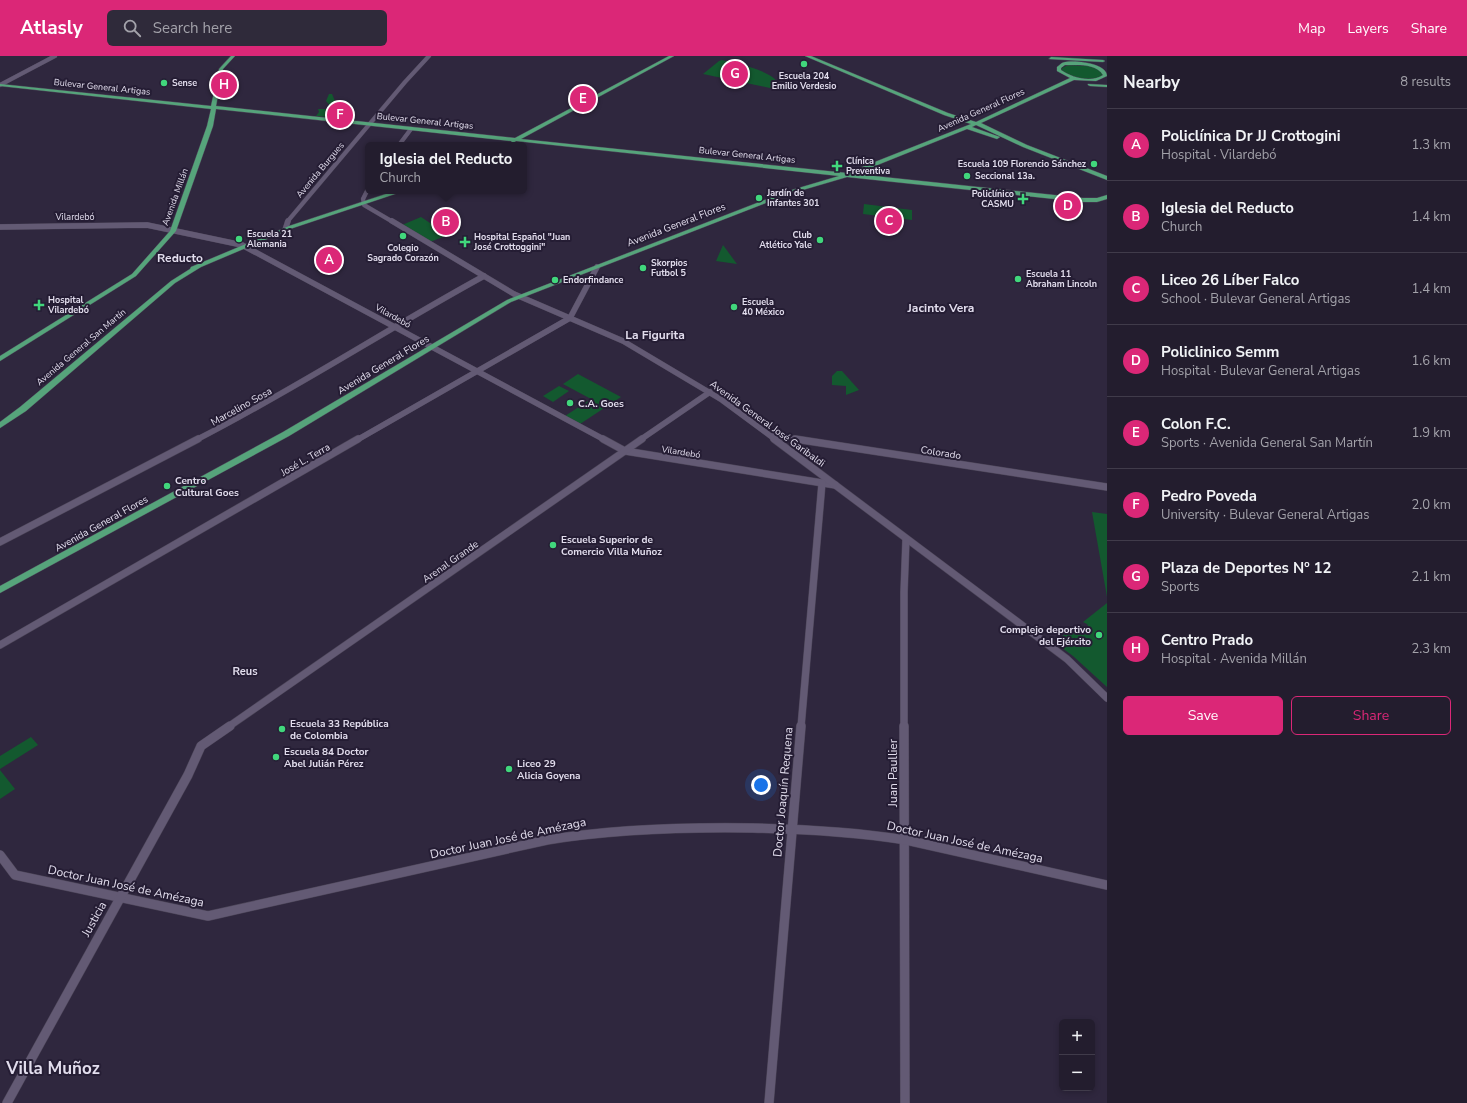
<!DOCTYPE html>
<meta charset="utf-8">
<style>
:root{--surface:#231d2e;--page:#2f2a3a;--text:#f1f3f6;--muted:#a3a2aa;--line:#403b4a;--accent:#db2777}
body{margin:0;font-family:"Nunito Sans",sans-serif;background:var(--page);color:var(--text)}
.controls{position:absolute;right:12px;bottom:12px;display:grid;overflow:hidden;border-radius:6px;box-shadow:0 2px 6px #0003}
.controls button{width:36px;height:36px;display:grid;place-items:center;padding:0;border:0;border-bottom:1px solid var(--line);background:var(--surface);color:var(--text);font:20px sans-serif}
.you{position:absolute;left:761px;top:729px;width:14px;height:14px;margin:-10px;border:3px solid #fff;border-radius:50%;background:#1a73e8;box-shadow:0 0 0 6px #1a73e833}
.badge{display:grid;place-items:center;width:26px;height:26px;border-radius:50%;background:var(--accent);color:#fff;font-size:13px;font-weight:700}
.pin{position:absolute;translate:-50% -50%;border:2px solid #fff;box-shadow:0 1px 4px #0006}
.popup{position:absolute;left:365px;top:86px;width:162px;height:52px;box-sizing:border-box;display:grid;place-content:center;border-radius:6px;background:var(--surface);filter:drop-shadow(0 1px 3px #0005);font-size:13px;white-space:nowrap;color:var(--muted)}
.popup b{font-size:15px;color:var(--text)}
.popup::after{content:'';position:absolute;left:50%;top:100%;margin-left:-8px;border:8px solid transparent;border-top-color:var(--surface)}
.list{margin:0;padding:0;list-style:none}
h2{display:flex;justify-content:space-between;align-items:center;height:52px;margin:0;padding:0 16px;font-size:17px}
h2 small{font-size:13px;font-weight:400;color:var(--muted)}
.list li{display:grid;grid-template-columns:26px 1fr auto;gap:12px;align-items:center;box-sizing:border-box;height:72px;padding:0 16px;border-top:1px solid var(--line)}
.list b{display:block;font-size:15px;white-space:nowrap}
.list p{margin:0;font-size:13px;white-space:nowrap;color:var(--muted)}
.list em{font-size:13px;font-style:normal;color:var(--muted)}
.actions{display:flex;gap:8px;padding:12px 16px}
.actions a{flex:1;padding:9px 0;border:1px solid var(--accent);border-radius:6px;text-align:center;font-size:14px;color:var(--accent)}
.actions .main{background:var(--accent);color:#fff}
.icon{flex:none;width:22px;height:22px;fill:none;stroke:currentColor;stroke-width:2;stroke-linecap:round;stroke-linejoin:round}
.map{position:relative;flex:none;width:1107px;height:1047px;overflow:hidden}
header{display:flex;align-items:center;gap:24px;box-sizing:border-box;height:56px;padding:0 20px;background:var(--accent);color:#fff}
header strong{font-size:19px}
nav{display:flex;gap:22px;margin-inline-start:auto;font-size:14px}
.search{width:280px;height:36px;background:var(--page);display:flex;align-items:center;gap:10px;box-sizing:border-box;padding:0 14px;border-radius:6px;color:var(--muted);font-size:15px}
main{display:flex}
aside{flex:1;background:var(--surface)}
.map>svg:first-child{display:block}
.green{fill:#13592f}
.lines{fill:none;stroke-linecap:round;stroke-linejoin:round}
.minor-far3-casing{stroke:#4c4558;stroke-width:4.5}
.minor-far2-casing{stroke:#4c4558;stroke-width:6}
.minor-far1-casing{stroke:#4c4558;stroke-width:8}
.minor-casing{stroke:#4c4558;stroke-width:10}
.major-casing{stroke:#4c4558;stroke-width:1}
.minor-far3{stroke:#635a74;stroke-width:4}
.minor-far2{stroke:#635a74;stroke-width:5.5}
.minor-far1{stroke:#635a74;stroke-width:7}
.minor{stroke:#635a74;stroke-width:9}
.major{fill:#56a47b;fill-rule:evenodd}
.poi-dot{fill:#41d77c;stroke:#251d34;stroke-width:1.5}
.labels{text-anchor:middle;stroke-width:4;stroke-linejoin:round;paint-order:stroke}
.far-poi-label{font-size:9px;font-weight:bold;fill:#e2dded;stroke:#251d34;text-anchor:start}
.far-street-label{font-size:9px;fill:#e2dded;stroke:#251d34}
.street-label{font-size:10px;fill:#e2dded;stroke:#251d34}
.poi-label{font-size:10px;font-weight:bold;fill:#e2dded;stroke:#251d34;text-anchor:start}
.neighbourhood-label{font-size:11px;font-weight:bold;fill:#e2dded;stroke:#251d34}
.far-district-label{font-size:12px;font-weight:bold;fill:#e2dded;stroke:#251d34}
.near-street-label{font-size:12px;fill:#e2dded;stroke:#251d34}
.near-district-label{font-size:17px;font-weight:bold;fill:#e2dded;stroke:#251d34}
</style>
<header>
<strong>Atlasly</strong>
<div class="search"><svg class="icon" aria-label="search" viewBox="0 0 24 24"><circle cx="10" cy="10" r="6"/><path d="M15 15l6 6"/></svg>Search here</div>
<nav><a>Map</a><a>Layers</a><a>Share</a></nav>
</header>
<main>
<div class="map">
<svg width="1107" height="1047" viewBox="0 0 1107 1047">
<rect width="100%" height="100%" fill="#2f273e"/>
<g class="green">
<path d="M722,4C737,8 774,14 780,30L770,32L703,18L719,5Z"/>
<path d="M1068,9L1090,10L1102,15L1104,20C1091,27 1072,23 1061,14L1062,12Z"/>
<polygon points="329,38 332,38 335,45 343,47 344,49 327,61 316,60 319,56 318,53 327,53 331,51 326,45"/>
<polygon points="864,148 912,154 912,164 863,158"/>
<polygon points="421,161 448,179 430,186 402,169"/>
<polygon points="723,189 737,208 716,205"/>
<polygon points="837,315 842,315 859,334 846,339 846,330 832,329 832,320"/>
<polygon points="578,318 621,341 580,368 565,360 591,343 563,328"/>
<polygon points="559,330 569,335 553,346 543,340"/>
<polygon points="1092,456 1107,458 1107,541"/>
<polygon points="1107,547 1107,631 1073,600 1054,586 1075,571 1089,572 1087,568 1083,566"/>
<polygon points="31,681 38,689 0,713 0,700"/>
<polygon points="0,714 15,733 0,743"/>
</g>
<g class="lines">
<defs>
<g id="minor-far3">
<polyline points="0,29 55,0"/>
<polyline points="399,89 411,73"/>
<polyline points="368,133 363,143 364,149 393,166"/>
<polyline points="287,166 405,26 429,0"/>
</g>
<g id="minor-far2">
<polyline points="392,165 514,238 623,285 722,344 776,384"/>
<polyline points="0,171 147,169 242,189 605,384"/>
<polyline points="285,174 288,165"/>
<polyline points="773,380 802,384"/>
<path d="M196,384C294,334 387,273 484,220"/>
<polyline points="357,384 570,262 597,211"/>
<polyline points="640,384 710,336"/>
</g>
<g id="minor-far1">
<polyline points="603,383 625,395 835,429"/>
<polyline points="774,383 1067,603 1107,642"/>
<polyline points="795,383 1107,431"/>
<polyline points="0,486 198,383"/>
<polyline points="0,589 358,383"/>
<polyline points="228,671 642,383"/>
<polyline points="801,671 822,427"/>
<polyline points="904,671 904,536 906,483"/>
</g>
<g id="minor">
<polyline points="904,670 905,1047"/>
<path d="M0,799L15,819L208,860L547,784C615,773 684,771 752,772C804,773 855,776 906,784L1107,829"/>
<polyline points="7,1047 188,719 201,690 230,670"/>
<polyline points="769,1047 801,670"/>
</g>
<g id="major">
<path d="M231,0H235L223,13L216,50L515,82L669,0H674L521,83L847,117L971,68L944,59L805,0H811L948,57L976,66L1070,22L1057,15V11C1059,10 1060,8 1062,7C1072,3 1107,7 1107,20L1096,25L1074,24L981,67L1027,89L1107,120V124L1023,91L976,69L972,71L1000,81L997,83L967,73L855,118L1083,142H1097L1107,139V143L1097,146H1083L847,121L789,138L511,246L289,380L0,537V530L283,376L507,244L785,136L839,120L516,85L513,87L511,85L216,53L213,70L176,175L136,220L0,305V300L132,218L170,175L207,70L211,53L0,30V28L211,50L219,13ZM1065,9C1077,9 1096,7 1103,19C1092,27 1072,22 1061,14V12Z"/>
<polygon points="1051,1 1103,4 1105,5 1103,6 1049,3"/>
<polygon points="1088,28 1107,29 1107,31 1090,30 1088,29"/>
<polygon points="395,135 404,135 293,172 201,211 175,227 26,355 0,372 0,366 20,351 171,225 190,213 191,211 289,170"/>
</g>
</defs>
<use href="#minor-far3" class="minor-far3-casing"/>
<use href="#minor-far2" class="minor-far2-casing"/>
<use href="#minor-far1" class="minor-far1-casing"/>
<use href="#minor" class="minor-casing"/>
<use href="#major" class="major-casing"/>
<use href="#minor-far3" class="minor-far3"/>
<use href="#minor-far2" class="minor-far2"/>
<use href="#minor-far1" class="minor-far1"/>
<use href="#minor" class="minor"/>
<use href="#major" class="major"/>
</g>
<g class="poi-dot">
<circle cx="804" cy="8" r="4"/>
<circle cx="164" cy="27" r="4"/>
<circle cx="1094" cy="108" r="4"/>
<path d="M835 104h4v4h4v4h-4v4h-4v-4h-4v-4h4z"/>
<circle cx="967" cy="120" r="4"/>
<circle cx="759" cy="142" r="4"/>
<path d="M1021 137h4v4h4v4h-4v4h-4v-4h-4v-4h4z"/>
<circle cx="403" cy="180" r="4"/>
<circle cx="239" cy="183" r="4"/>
<circle cx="820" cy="184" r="4"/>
<path d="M463 180h4v4h4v4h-4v4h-4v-4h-4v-4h4z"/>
<circle cx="643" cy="212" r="4"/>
<circle cx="1018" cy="223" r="4"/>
<circle cx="555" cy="224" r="4"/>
<path d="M37 243h4v4h4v4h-4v4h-4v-4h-4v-4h4z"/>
<circle cx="734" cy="251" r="4"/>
<circle cx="570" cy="347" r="4"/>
<circle cx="167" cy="430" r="4"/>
<circle cx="553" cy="489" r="4"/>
<circle cx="1099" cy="579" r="4"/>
<circle cx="282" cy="673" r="4"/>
<circle cx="276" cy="701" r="4"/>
<circle cx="509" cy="713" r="4"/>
</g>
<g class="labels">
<g class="far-poi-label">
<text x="804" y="23" text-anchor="middle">Escuela 204<tspan x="804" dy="10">Emilio Verdesio</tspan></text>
<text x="172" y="30">Sense</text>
<text x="846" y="108">Clínica<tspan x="846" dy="10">Preventiva</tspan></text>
<text x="1086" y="111" text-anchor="end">Escuela 109 Florencio Sánchez</text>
<text x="975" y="123">Seccional 13a.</text>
<text x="767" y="140">Jardín de<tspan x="767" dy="10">Infantes 301</tspan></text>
<text x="1014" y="141" text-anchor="end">Policlínico<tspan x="1014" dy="10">CASMU</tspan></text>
<text x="247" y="181">Escuela 21<tspan x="247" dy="10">Alemania</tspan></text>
<text x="812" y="182" text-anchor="end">Club<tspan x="812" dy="10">Atlético Yale</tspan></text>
<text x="474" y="184">Hospital Español "Juan<tspan x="474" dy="10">José Crottoggini"</tspan></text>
<text x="403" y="195" text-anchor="middle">Colegio<tspan x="403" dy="10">Sagrado Corazón</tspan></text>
<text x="651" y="210">Skorpios<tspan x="651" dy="10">Futbol 5</tspan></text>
<text x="1026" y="221">Escuela 11<tspan x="1026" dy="10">Abraham Lincoln</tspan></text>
<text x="563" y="227">Endorfindance</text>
<text x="48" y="247">Hospital<tspan x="48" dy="10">Vilardebó</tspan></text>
<text x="742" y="249">Escuela<tspan x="742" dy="10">40 México</tspan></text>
</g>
<g class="far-street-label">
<text transform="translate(102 31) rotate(6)" y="3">Bulevar General Artigas</text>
<text transform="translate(981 54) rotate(-24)" y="3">Avenida General Flores</text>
<text transform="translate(425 65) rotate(6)" y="3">Bulevar General Artigas</text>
<text transform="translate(747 99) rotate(6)" y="3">Bulevar General Artigas</text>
<text transform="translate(320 114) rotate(-50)" y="3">Avenida Burgues</text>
<text transform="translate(175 141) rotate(-70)" y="3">Avenida Millán</text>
<text x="75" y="164">Vilardebó</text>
<text transform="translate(393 260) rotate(29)" y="3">Vilardebó</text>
<text transform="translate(81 291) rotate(-40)" y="3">Avenida General San Martín</text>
<text transform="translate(681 396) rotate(9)" y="3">Vilardebó</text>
</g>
<g class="street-label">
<text transform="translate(676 168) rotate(-21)" y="4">Avenida General Flores</text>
<text transform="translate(383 308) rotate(-31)" y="4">Avenida General Flores</text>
<text transform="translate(241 350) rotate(-29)" y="4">Marcelino Sosa</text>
<text transform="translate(768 367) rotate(36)" y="4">Avenida General José Garibaldi</text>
<text transform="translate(941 396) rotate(9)" y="4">Colorado</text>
<text transform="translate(305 403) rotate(-30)" y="4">José L. Terra</text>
<text transform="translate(101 467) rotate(-29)" y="4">Avenida General Flores</text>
<text transform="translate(450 505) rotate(-35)" y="4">Arenal Grande</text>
</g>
<g class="poi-label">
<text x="578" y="351">C.A. Goes</text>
<text x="175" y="428">Centro<tspan x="175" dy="12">Cultural Goes</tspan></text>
<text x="561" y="487">Escuela Superior de<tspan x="561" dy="12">Comercio Villa Muñoz</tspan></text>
<text x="1091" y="577" text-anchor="end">Complejo deportivo<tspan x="1091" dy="12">del Ejército</tspan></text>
<text x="290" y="671">Escuela 33 República<tspan x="290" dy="12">de Colombia</tspan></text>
<text x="284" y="699">Escuela 84 Doctor<tspan x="284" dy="12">Abel Julián Pérez</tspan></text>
<text x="517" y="711">Liceo 29<tspan x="517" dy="12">Alicia Goyena</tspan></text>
</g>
<g class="neighbourhood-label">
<text x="245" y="619">Reus</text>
</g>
<g class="far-district-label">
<text x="180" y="206">Reducto</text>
<text x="941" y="256">Jacinto Vera</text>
<text x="655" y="283">La Figurita</text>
</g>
<g class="near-street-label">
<text transform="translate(893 717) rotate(-90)" y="4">Juan Paullier</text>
<text transform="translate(783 736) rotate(-85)" y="4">Doctor Joaquín Requena</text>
<text transform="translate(508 782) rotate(-12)" y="4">Doctor Juan José de Amézaga</text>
<text transform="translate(965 786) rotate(12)" y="4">Doctor Juan José de Amézaga</text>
<text transform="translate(126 830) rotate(12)" y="4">Doctor Juan José de Amézaga</text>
<text transform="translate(94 863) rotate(-61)" y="4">Justicia</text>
</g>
<g class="near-district-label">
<text x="53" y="1018">Villa Muñoz</text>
</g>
</g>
</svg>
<div class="controls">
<button>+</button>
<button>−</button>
</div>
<div class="you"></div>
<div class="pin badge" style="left:329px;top:204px">A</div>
<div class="pin badge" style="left:446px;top:166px">B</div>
<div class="popup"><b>Iglesia del Reducto</b>Church</div>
<div class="pin badge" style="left:889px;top:165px">C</div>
<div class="pin badge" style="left:1068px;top:150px">D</div>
<div class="pin badge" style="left:583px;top:43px">E</div>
<div class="pin badge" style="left:340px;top:59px">F</div>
<div class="pin badge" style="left:735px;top:18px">G</div>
<div class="pin badge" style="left:224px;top:29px">H</div>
</div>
<aside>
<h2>Nearby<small>8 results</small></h2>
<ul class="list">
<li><span class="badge">A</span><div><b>Policlínica Dr JJ Crottogini</b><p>Hospital · Vilardebó</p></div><em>1.3 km</em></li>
<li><span class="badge">B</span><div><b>Iglesia del Reducto</b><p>Church</p></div><em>1.4 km</em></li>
<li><span class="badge">C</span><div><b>Liceo 26 Líber Falco</b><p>School · Bulevar General Artigas</p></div><em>1.4 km</em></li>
<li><span class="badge">D</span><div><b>Policlinico Semm</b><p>Hospital · Bulevar General Artigas</p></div><em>1.6 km</em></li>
<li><span class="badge">E</span><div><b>Colon F.C.</b><p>Sports · Avenida General San Martín</p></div><em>1.9 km</em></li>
<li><span class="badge">F</span><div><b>Pedro Poveda</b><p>University · Bulevar General Artigas</p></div><em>2.0 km</em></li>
<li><span class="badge">G</span><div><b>Plaza de Deportes Nº 12</b><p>Sports</p></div><em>2.1 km</em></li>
<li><span class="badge">H</span><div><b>Centro Prado</b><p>Hospital · Avenida Millán</p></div><em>2.3 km</em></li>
</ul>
<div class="actions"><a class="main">Save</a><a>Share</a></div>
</aside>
</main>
